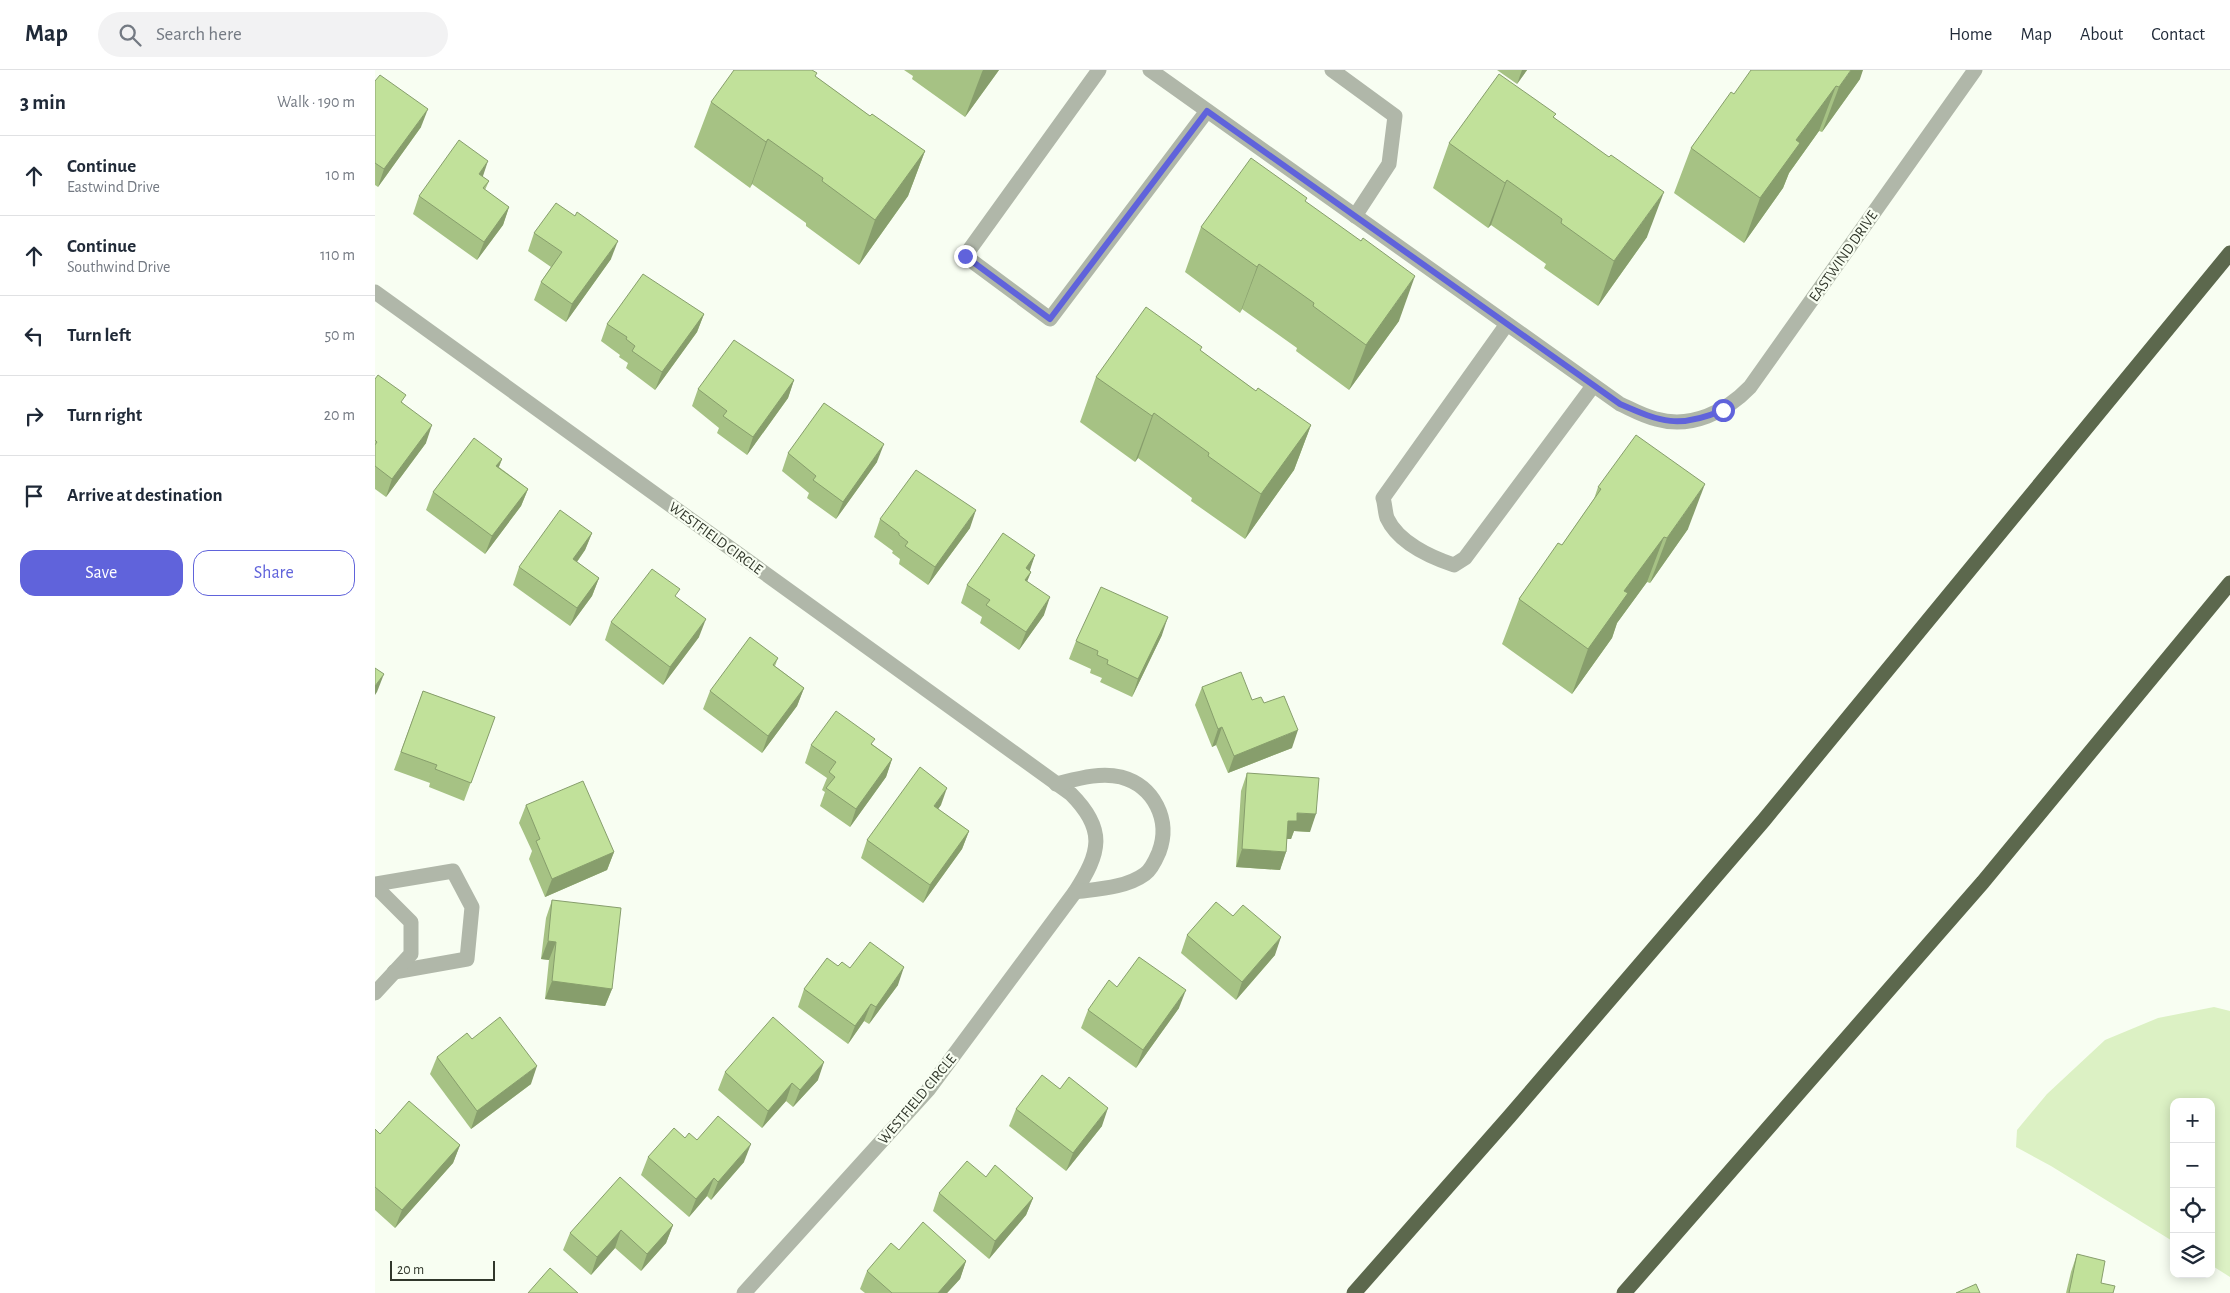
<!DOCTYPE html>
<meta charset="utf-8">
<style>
:root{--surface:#fff;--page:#f2f2f3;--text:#1f2937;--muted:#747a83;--line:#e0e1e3;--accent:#6063db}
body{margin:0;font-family:"Alegreya Sans",sans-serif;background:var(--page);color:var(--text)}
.controls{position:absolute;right:15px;bottom:15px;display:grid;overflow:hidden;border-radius:10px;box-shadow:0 2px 12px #0003}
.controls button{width:45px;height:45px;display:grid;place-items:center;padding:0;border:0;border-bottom:1px solid var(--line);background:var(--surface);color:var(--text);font:25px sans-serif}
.scale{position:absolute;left:15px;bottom:12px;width:105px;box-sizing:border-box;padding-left:5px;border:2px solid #31372b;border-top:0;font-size:14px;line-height:18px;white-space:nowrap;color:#31372b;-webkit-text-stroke:4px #f8fef2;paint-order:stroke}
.stop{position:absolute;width:15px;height:15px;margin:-11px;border:4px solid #6063db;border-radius:50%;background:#fff}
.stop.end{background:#6063db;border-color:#fff;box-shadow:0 1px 5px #0008}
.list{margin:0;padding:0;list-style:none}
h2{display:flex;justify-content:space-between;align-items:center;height:65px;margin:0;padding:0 20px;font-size:21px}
h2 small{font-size:16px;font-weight:400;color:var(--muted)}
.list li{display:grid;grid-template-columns:32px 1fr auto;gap:15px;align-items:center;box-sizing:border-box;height:80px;padding:0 20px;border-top:1px solid var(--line)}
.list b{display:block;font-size:19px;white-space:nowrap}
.list p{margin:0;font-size:16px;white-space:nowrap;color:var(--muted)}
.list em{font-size:16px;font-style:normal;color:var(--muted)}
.actions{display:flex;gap:10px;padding:15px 20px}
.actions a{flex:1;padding:11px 0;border:1px solid var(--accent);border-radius:15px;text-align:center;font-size:18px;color:var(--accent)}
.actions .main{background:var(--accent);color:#fff}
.icon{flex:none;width:28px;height:28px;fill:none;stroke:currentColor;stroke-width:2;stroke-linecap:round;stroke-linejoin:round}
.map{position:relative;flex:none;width:1855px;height:1223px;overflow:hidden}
header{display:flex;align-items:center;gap:30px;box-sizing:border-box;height:70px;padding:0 25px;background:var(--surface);border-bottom:1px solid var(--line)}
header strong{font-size:24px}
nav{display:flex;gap:28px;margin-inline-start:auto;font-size:18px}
.search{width:350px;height:45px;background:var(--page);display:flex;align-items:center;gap:12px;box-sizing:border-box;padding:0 18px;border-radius:28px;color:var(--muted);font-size:19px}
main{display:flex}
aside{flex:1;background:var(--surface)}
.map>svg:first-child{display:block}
.green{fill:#dcf1c4}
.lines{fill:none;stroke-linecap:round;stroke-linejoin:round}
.minor{stroke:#b0b7a9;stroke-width:15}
.highway{stroke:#5c684d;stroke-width:15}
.wall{fill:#a6c284}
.shaded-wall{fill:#879e6c}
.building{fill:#c1e19a;stroke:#879e6c}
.route{stroke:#6063db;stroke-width:6}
.labels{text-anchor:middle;stroke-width:4.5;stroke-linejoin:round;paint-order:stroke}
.street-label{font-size:15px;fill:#31372b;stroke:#f8fef2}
</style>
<header>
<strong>Map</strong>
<div class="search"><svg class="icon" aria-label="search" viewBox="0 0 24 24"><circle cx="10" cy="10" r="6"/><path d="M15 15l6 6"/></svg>Search here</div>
<nav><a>Home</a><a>Map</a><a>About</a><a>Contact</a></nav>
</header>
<main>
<aside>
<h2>3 min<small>Walk · 190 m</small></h2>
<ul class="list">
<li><svg class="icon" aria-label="ahead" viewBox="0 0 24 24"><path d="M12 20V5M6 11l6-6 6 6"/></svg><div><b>Continue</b><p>Eastwind Drive</p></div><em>10 m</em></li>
<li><svg class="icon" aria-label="ahead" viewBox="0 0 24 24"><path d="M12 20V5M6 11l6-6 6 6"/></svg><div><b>Continue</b><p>Southwind Drive</p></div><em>110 m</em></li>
<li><svg class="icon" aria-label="left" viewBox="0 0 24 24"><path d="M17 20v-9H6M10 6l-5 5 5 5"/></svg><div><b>Turn left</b></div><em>50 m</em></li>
<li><svg class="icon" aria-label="right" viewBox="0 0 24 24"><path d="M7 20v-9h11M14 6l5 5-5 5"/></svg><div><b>Turn right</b></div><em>20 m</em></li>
<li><svg class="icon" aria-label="arrive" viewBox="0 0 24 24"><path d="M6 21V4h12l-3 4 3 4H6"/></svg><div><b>Arrive at destination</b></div></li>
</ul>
<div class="actions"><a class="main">Save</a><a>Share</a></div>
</aside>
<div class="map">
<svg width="1855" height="1223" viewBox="0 0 1855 1223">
<rect width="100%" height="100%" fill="#f8fef2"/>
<polygon class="green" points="1839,937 1855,941 1855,1207 1836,1195 1836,1032 1799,1032 1799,1172 1676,1096 1641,1077 1642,1060 1672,1024 1730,970 1783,948"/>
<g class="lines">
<g class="minor">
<polyline points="724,0 590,186 675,249 832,41"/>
<path d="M775,0L1245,334C1256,339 1268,346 1281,349C1316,359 1351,342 1375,317L1600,0"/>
<polyline points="957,0 1020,46 1014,94 980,146"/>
<path d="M0,222L696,724C732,760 725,783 700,822L553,1020L369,1223"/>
<path d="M1132,254L1008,428C1010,434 1010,442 1012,448C1023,472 1055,487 1079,495L1090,488L1218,316"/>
<path d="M681,714C702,709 724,702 746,707C779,716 796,750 784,782C781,789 777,799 770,804C751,818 722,819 700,822"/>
<polyline points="0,814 78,801 97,837 92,889 19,902"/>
<polyline points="0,816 36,852 36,884 0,923"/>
</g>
<g class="highway">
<polyline points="979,1223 1134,1047 1389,750 1855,183"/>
<polyline points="1249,1223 1608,812 1855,513"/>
</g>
</g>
<g class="wall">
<polygon points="529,0 624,0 590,47 537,9 538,6"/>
<polygon points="1122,0 1152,0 1142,14"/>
<polygon points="441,7 495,46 550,81 533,126 484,195 431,156 431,153 377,114 375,118 319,77 336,32"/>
<polygon points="1485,9 1447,62 1444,61 1414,103 1408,118 1369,173 1299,123 1316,78 1359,24"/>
<polygon points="0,11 46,57 3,117 0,115"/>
<polygon points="1179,47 1272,167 1223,236 1169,198 1171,194 1116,155 1113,158 1058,118 1074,73"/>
<polygon points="108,107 114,111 110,120 134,137 128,155 102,190 38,144 44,126"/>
<polygon points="931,132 1024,251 974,320 921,281 922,278 867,239 865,243 810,202 826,157"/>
<polygon points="200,146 236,189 191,252 159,230 166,212 176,197 153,181 159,163"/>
<polygon points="329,244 322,262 280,320 251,298 253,293 244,287 245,285 226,271 232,254"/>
<polygon points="826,281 881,321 936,355 919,400 870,469 816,431 817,428 763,388 760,392 705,352 721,307"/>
<polygon points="0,309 28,333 51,373 11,427 0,419"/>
<polygon points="419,310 413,328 372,385 342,363 344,358 317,336 323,319"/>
<polygon points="413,383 502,392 461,449 432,428 434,423 407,401"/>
<polygon points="127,389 124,397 153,419 146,436 110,484 51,440 58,422"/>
<polygon points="1223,417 1313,459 1275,513 1272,512 1242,553 1237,568 1197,624 1127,574 1144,529 1187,475 1219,429"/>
<polygon points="505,449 595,458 553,515 524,494 525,489 517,483 518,481 499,467"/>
<polygon points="217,463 210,480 202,492 224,508 217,526 195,556 138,515 144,497"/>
<polygon points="660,485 654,500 656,502 652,511 669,545 644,580 605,553 607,547 586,533 592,515"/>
<polygon points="302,528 324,567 288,615 230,570 236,552"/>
<polygon points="787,565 757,627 725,612 727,608 715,603 716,599 694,589 701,571"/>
<polygon points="403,588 400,596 429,618 422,636 387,683 328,639 335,621"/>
<polygon points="827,617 889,633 917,678 853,703 841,675 837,677 820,635"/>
<polygon points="48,621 120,647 89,731 54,717 55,713 19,700"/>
<polygon points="497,674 517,689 511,707 475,757 445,736 450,722 447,720 452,708 430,693 436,675"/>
<polygon points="872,703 935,762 919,761 916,769 912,769 911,782 905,800 861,797 866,721"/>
<polygon points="151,735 239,782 232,800 170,827 154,789 157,781 144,753"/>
<polygon points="566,735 563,739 594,761 587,779 548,833 486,788 492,770"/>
<polygon points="177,830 237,919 230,936 170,929 174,890 166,889 171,848"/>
<polygon points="812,865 900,885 861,930 806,883"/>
<polygon points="463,896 475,898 523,915 494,954 489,951 473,974 423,937 429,919"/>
<polygon points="742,917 804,938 761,998 706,958 713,940"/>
<polygon points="62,987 156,1014 96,1059 55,1004"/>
<polygon points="350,1002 443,1010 418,1037 411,1031 387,1058 343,1020"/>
<polygon points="641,1039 727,1056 691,1101 634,1056"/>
<polygon points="0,1059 5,1064 85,1075 78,1093 20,1158 0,1140"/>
<polygon points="310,1068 322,1070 369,1092 336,1130 332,1126 314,1147 266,1105 273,1087"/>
<polygon points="611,1107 658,1128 651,1145 614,1189 558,1141 564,1123"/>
<polygon points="298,1155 291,1173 266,1201 240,1178 216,1205 188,1180 195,1163"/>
<polygon points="524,1180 591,1191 585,1209 572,1223 490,1223 485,1219 492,1201"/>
<polygon points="1702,1184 1726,1213 1738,1223 1691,1223 1696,1202"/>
</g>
<g class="shaded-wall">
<polygon points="608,0 624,0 590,47 607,2"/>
<polygon points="1147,0 1152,0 1142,14"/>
<polygon points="1476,0 1488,0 1485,9 1447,62 1464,17"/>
<polygon points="1461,16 1444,61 1414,103 1408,118 1369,173 1385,128 1421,70"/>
<polygon points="53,39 46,57 3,117 9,99"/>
<polygon points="393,69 377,114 375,118 391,72"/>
<polygon points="550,81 533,126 484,195 500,150"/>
<polygon points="113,91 107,109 104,104"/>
<polygon points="1132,110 1116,155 1113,158 1130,113"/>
<polygon points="1289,122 1272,167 1223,236 1239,191"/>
<polygon points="134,137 128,155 102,190 109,172"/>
<polygon points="243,171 236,189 191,252 197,234"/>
<polygon points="884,194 867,239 865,243 882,197"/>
<polygon points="1040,206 1024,251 974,320 991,275"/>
<polygon points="329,244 322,262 280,320 287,302"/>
<polygon points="419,310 413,328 372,385 378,367"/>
<polygon points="779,343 763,388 760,392 777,346"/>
<polygon points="57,355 51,373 11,427 17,409"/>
<polygon points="936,355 919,400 870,469 886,424"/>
<polygon points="509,374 502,392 461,449 468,432"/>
<polygon points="127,389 120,406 121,396"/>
<polygon points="1330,414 1313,459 1275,513 1292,468"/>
<polygon points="153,419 146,436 110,484 117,466"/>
<polygon points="601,440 595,458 553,515 560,497"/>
<polygon points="217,463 210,480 191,507 198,489"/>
<polygon points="1289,467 1272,512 1242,553 1237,568 1197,624 1213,579 1249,521"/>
<polygon points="660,485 654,503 651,498"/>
<polygon points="656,502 649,519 650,510"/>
<polygon points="224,508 217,526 195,556 202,538"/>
<polygon points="675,527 669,545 644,580 651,562"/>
<polygon points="793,547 787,565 757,627 763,609"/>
<polygon points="331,549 324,567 288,615 295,597"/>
<polygon points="9,604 2,622 0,625 0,616"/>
<polygon points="429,618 422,636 387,683 393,666"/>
<polygon points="847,657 841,675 837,677 843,659"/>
<polygon points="923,660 917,678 853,703 859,686"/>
<polygon points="517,689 511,707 475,757 481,739"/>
<polygon points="572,718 566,735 552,754 559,736"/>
<polygon points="922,743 941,744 935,762 919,761 916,769 907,769 913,751"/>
<polygon points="594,761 587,779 548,833 555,815"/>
<polygon points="867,779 911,782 905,800 861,797"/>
<polygon points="239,782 232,800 170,827 177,809"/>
<polygon points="906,867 900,885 861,930 867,912"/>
<polygon points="173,871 181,872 174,890 166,889"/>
<polygon points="529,897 523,915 494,954 501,937"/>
<polygon points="177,911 237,919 230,936 170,929"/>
<polygon points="811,920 804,938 761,998 768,980"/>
<polygon points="496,934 489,951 473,974 480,956"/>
<polygon points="449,992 443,1010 418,1037 425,1020"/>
<polygon points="162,996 156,1014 96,1059 102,1041"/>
<polygon points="417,1013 411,1031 387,1058 393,1041"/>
<polygon points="733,1038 727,1056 691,1101 698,1083"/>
<polygon points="376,1074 369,1092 336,1130 343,1112"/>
<polygon points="85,1075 78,1093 20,1158 27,1140"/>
<polygon points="339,1108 332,1126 314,1147 321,1129"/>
<polygon points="658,1128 651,1145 614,1189 620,1171"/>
<polygon points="298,1155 291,1173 266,1201 272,1184"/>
<polygon points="246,1160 240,1178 216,1205 222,1187"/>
<polygon points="591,1191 585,1209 572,1223 563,1223"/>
</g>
<g class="building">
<polygon points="359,0 437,0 442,3 440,6 495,46 497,44 550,81 500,150 447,111 448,108 393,69 391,72 336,32"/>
<polygon points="1376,0 1476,0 1464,17 1461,16 1421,70 1425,73 1385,128 1316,78 1356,22 1359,24"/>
<polygon points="1124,4 1181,44 1178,47 1234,87 1236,85 1289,122 1239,191 1186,153 1187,149 1132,110 1130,113 1074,73"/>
<polygon points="5,5 53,39 9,99 0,93 0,11"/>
<polygon points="84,70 113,91 104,104 114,111 108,118 134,137 109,172 44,126"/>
<polygon points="876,88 932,128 930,131 986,171 988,168 1040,206 991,275 938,236 939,233 884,194 882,197 826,157"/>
<polygon points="181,133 200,146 202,142 243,171 197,234 166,212 187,182 159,163"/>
<polygon points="268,204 329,244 287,302 257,281 260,276 251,269 252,267 232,254"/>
<polygon points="771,237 827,277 825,280 881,321 883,318 936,355 886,424 833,386 834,383 779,343 777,346 721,307"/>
<polygon points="359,270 419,310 378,367 348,346 352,341 323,319"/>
<polygon points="3,305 31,325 26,332 57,355 17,409 0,396 0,375 2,372 0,370 0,309"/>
<polygon points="449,333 509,374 468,432 438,410 441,406 413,383"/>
<polygon points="1261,365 1330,414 1292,468 1289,467 1249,521 1253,523 1213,579 1144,529 1183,473 1187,475 1226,419 1223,417"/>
<polygon points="99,368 127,389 121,396 153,419 117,466 58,422"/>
<polygon points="541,400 601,440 560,497 530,476 533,472 524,465 524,463 505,449"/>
<polygon points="185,440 217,463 198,489 224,508 202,538 144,497"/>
<polygon points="628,463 660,485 651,498 656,502 650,510 675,527 651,562 611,535 615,530 592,515"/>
<polygon points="277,499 305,519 300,526 331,549 295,597 236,552"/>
<polygon points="726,517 793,547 763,609 732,594 733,590 722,585 723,581 701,571"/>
<polygon points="375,567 403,588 398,595 429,618 393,666 335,621"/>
<polygon points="0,598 9,604 0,616"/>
<polygon points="866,602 877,630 886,627 889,633 909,626 923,660 859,686 847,657 843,659 827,617"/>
<polygon points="48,621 120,647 96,713 60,699 62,695 26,682"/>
<polygon points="461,641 500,669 496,674 517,689 481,739 451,718 460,707 454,702 461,692 436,675"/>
<polygon points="545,697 572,718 559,736 594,761 555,815 492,770"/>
<polygon points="872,703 944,708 941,744 922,743 922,751 913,751 911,782 867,779"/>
<polygon points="208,711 239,782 177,809 161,771 165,769 151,735"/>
<polygon points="177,830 246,838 237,919 177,911 181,872 173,871"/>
<polygon points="841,832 858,846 868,835 906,867 867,912 812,865"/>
<polygon points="495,872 529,897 501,937 496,934 480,956 429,919 452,888 463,896 467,892 475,898"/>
<polygon points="764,887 811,920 768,980 713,940 734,910 742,917"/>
<polygon points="125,947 162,996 102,1041 62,987 92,963 97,969"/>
<polygon points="398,947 449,992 425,1020 417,1013 393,1041 350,1002"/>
<polygon points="667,1005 685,1019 694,1007 733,1038 698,1083 641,1039"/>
<polygon points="34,1031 85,1075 27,1140 0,1117 0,1059 5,1064"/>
<polygon points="343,1046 376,1074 343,1112 339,1108 321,1129 273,1087 299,1058 310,1068 314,1063 322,1070"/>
<polygon points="592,1091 611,1107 620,1095 658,1128 620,1171 564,1123"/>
<polygon points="245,1107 298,1155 272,1184 246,1160 222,1187 195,1163"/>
<polygon points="548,1152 591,1191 563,1223 517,1223 492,1201 516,1173 524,1180"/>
<polygon points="1702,1184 1730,1191 1726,1213 1740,1216 1738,1223 1694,1223"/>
<polygon points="175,1198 203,1223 153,1223"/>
<polygon points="1601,1214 1605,1223 1581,1223"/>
</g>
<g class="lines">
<path class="route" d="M590,186L675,249L832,41L1245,334C1286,352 1304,359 1348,340"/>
</g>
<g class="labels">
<g class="street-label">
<text transform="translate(1468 186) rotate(-55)" y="5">EASTWIND DRIVE</text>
<text transform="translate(341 468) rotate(36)" y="5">WESTFIELD CIRCLE</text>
<text transform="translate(542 1029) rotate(-50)" y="5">WESTFIELD CIRCLE</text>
</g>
</g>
</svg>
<div class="controls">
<button>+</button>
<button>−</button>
<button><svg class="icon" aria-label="locate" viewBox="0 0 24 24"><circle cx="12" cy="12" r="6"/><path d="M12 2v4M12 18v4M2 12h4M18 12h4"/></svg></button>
<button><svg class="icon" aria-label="layers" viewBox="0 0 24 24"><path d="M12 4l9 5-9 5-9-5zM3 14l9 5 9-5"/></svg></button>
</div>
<div class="scale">20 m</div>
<div class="stop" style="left:1348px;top:340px"></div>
<div class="stop end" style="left:590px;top:186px"></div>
</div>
</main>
